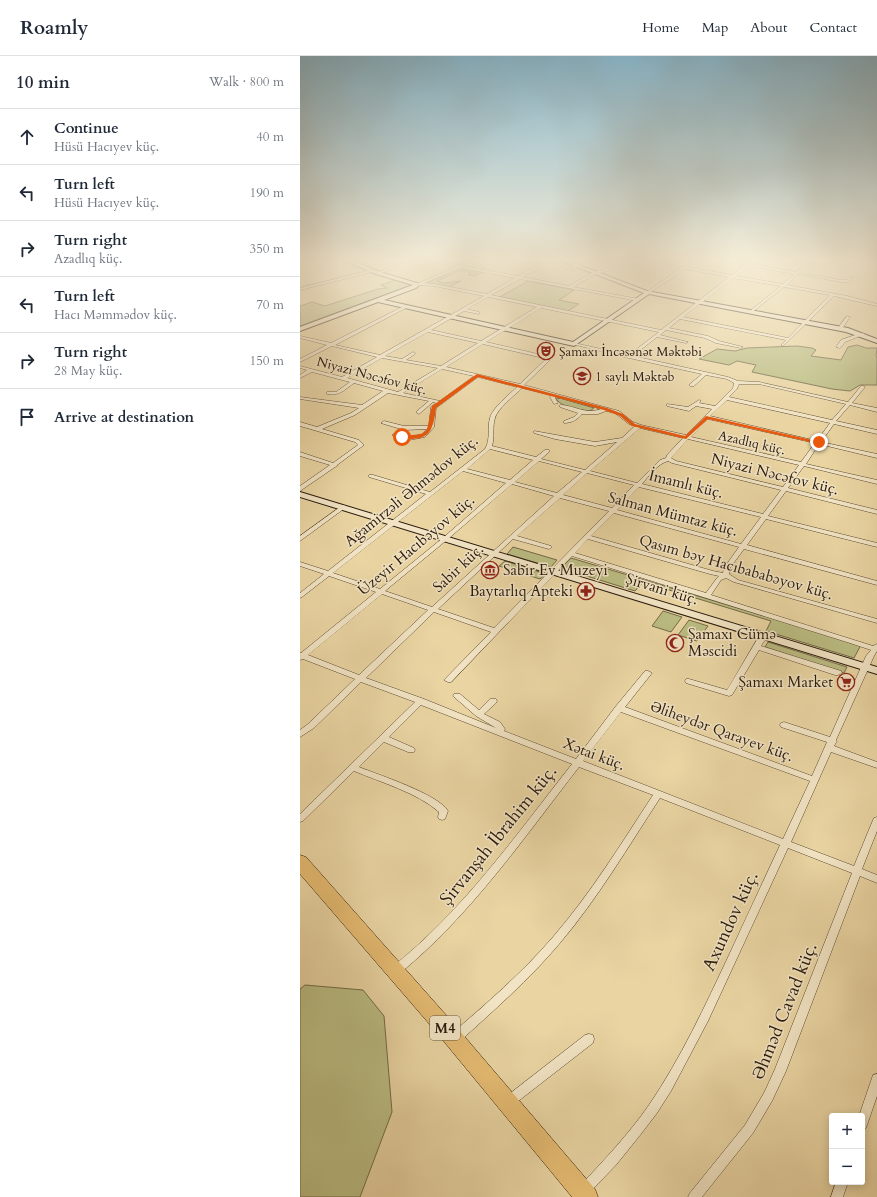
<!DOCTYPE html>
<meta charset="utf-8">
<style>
:root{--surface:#fff;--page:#f6f6f7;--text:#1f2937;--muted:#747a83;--line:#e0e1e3}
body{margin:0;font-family:Cardo,serif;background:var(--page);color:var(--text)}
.controls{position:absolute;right:12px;bottom:12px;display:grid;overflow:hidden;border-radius:4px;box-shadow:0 2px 10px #0003}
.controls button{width:36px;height:36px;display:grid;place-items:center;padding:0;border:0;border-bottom:1px solid var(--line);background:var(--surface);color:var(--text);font:20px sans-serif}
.stop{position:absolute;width:12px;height:12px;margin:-9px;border:3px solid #ea580c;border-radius:50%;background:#fff}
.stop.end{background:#ea580c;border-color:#fff;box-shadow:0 1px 4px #0008}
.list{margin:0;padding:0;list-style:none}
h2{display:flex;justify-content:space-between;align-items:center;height:52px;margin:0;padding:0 16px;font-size:17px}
h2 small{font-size:13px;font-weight:400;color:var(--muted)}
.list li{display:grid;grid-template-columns:26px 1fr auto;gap:12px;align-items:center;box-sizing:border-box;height:56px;padding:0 16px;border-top:1px solid var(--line)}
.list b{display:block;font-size:15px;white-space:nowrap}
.list p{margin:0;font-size:13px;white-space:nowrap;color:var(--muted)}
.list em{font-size:13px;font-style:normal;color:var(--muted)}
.icon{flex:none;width:22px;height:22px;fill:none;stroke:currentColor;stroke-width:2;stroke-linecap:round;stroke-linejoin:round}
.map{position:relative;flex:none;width:577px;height:1141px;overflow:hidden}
header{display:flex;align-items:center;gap:24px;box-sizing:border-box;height:56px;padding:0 20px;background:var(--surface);border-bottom:1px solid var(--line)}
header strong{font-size:19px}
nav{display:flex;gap:22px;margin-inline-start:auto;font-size:14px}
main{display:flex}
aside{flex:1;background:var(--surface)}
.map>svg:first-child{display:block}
.green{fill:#babc82;stroke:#726a47}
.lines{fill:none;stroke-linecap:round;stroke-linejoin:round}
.street-casing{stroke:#594832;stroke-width:1}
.secondary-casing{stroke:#29190c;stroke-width:2}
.highway-casing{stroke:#29190c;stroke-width:1}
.street{fill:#f1e3c3;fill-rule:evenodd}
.secondary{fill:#f1e3c3;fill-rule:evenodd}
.highway{fill:#e4ba71;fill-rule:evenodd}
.route{fill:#ea580c}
.labels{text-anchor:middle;stroke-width:3;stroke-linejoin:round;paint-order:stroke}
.far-poi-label{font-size:13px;fill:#29190c;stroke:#f1e3c3;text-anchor:start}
.far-street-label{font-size:13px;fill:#29190c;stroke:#f1e3c3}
.shield{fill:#f1e3c3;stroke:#655643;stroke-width:1}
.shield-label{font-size:14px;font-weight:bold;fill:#29190c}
.street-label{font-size:15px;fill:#29190c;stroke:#f1e3c3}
.poi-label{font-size:15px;fill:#29190c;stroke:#f1e3c3;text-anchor:start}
.near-street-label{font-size:18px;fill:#29190c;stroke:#f1e3c3}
</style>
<header>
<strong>Roamly</strong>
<nav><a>Home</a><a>Map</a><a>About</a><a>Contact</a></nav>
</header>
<main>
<aside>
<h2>10 min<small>Walk · 800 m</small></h2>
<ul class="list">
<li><svg class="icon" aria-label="ahead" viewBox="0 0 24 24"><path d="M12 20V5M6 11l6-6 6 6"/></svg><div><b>Continue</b><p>Hüsü Hacıyev küç.</p></div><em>40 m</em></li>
<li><svg class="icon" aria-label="left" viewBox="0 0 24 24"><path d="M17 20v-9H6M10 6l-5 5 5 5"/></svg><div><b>Turn left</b><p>Hüsü Hacıyev küç.</p></div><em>190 m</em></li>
<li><svg class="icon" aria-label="right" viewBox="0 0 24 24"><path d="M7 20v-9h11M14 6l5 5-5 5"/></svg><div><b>Turn right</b><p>Azadlıq küç.</p></div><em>350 m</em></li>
<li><svg class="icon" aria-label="left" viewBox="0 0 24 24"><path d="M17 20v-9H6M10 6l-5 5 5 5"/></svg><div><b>Turn left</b><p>Hacı Məmmədov küç.</p></div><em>70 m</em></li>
<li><svg class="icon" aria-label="right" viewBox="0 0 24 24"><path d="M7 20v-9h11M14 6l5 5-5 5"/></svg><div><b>Turn right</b><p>28 May küç.</p></div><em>150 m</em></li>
<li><svg class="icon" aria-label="arrive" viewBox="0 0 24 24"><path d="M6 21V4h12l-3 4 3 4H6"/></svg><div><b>Arrive at destination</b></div></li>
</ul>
</aside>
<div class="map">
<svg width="577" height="1141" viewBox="0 0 577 1141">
<rect width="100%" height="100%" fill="#e9d4a2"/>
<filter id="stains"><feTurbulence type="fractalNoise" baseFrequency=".005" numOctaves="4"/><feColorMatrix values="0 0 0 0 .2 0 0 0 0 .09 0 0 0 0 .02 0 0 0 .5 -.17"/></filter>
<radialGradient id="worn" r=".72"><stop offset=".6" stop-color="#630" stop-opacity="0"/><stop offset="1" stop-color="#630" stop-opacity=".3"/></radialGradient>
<g class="green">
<polygon points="159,212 182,216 175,220 168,219 171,217 161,214 137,225 144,227 161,225 149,231 127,227"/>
<polygon points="95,224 112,229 0,270 0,250 12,246 25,250 78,233 87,232 81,229"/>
<polygon points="228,225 274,234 259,244 279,248 268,255 200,241"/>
<polygon points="557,289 566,292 577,292 576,300 577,302 577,329 560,329 550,335 532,333 452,316 456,309 437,305 429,309 399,303 417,293 435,295 447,292 497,290 512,292 516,294 511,300 541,304 548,291"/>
<path d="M260,342L294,352L290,355C279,354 263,352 256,343Z"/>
<polygon points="213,491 257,504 251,511 207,498"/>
<polygon points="271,502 561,589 554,602 466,575 471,565 343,526 335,535 261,512"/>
<polygon points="205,505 246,518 240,523 199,510"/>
<polygon points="363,555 382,561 371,576 352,570"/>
<polygon points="389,564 408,570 397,585 378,579"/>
<polygon points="468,586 547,611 544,617 465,591"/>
<polygon points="5,929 63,934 84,960 92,1056 60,1141 0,1141 0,933"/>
</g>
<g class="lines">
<defs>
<g id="street">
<polygon points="8,204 14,204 0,209 0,207"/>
<polygon points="109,204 115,204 79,218 76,217"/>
<path d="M122,204H131L175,212L191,204H196L179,213L218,220L238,209L214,204H223L241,208L247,204H252L223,221L269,230L292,217L335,204H342L294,219L273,231L339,243L340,244L338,245L220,223L191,239L361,274L429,221L385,213L349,237L347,236L348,235L381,212L356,204H363L384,211L393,204H398L387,211L432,219L445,209L421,204H431L447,207L451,204H456L451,208L496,216L509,204H513L512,205L525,208L523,209L510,207L500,217L541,224H546L552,220L554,221L548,226H541L498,218L487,229L547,240L577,248V250L534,240L483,290L481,289L486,284L380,263L369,272L408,280L419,285L443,291L441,292L416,287L405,282L366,274L360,279L388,286L386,287L357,281L333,300L428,321L438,325L459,326L548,346L561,330H563L565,331L552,347L577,352V356L550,349L536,365L577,374V378L534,368L521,386L577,398V402L519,388L506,408L577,424V428L504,410L488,432L577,454V458L486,435L468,460L577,487V491L466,463L447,489L577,525V529L444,493L430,512L429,518L438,524L577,563V567L434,526L426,522L421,524L411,539L573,590L577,588V595L574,600L536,684L537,685L534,690L577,706V712L531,696L491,786L554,810L573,764L574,762L577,761V775L562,813L577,819V827L560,820L486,1015L472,1045L453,1077L402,1141H388L390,1137L445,1069L464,1037L475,1013L552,817L488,792L408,965L371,1035L357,1057L341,1078L316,1109L288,1138L284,1140L280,1138L278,1134L280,1130C304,1104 329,1078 349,1049C381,1002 405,950 429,899C446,862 463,826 480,789L360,742C328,791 298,842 260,887C229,924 193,955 158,987L154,988L150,987L149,983L150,979C186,948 222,917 253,881C291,837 321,788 353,739L279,711C223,783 170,860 99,918L95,920L91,918L90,915L91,912C163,855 216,779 272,708L121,649L89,681L114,692L115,694L114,696H108L84,686L59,711C79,719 138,738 148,755L145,763L142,764L139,763L138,761L139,756C118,737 80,726 54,715L3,765L0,766V758L115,646L61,626L14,672L0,681V674L8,668L55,623L3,603L0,604V597H1L76,536L29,520L2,541L0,542V537L24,518L0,510V506L28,515L126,438L69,421V419H73L130,436L185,393C191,383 187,372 190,362C192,352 210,338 217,331L178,321L136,352L134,371L125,381L109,384L92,379L95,377L109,380L121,379L127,373L104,374L81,367L84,365L104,370H129L131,351L136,347L133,346L119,358L117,357V355L129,345L88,337L55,359L22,373L59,384L64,389L37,409V410L35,411L0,435V430L30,409L0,400V396L33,407L58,389L55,386L0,370V366L17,371L51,357L59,352L0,343V341L62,349L83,335L54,327C44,334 40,340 27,338V336H36L50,326L12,316L0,322V319L7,314L0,312V310L42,321L77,301L32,290L0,306V303L27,289L0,282V280L31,287L104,250H106V252L35,289L80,299L184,240L134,230L116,229V227H119L156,211ZM449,210L494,218L483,228L436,220ZM160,212L215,222L187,238L134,228L124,227ZM433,222L481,230L450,255L449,256L451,257L484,231L530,239L488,282L383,261ZM188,241L237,251L181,285L131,274L164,255L179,258V256L167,253ZM241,252L359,276L329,299L274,287L272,288L329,302L402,318L390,328V330H394L406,319L427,323L434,327L433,332L415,350L399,347L401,345L399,344L388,351L367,348V350L389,355L396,350L412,353L386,379L341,369L333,366L319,355L224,329L249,305V302L242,299L186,286ZM128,276L178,287L141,310L106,304L115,298V297L113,296L102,303L85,300ZM183,288L239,301L245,304L220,328L146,311ZM82,302L138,312L98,336L47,322ZM142,313L174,320L140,345L103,337ZM439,328H459L546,348L532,364L429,341L437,333ZM222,332L251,339L250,341L254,348L258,347L255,342L256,341L301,353C285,359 274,349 260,349V351L278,357L274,361L264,365V367C272,367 278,363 282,358H298L306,355L315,357L329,368L335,370L322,382L295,386L234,375V377L255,383L295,390L317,386L285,414L241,403L249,396V394H245L236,401L192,390C195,381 192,371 195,362C197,353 215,339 222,332ZM427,344L530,367L517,385L410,360ZM408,363L515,387L501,406L391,381ZM340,372L383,382L367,399L366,402L360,404L337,427L290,415ZM388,383L499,409L483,431L376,405L371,402ZM190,393L233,404L210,424L167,413ZM239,405L282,416L257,437L215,426ZM368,405L372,407L481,434L463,458L342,428C349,420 357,408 368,405ZM163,415L206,427L144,481L80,533L33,517ZM287,417L334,429L312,452L263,439ZM212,428L254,440L132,551L85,535L148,483ZM339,431L461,461L441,488L317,454ZM260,442L309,455L194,572L138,553L213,483L249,493L251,492L252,491L251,490L217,480ZM314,457L439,491L424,512L423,517L413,515L291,480ZM288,483L410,518L419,520L417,522L406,537L275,497ZM272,500L550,587L571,594L566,600L530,681L484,666L481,667L480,669L481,671L527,686L512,720L325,651L352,617L348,615H345L316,650L276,703L204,675L205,673L200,666L184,658L196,647L197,645L196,643H190L179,654L160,638H154L153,640L176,660L196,672L124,643L66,622L134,556L191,576L144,624L148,626H151ZM82,538L128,554L59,619L8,599ZM321,656L510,725L483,783L283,705Z"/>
<polygon points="277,209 278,209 278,211 268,214 266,213"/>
<polygon points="71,214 72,214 72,216 0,234 0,232"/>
<polygon points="547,260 550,261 542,273 538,273 538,272"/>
<polygon points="561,277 565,278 545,286 540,292 536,291 541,284"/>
<polygon points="43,449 45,450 45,452 0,485 0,480"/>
<polygon points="461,577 467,577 468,579 461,590 541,615 542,617 538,619 535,619 459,594 432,639 429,640 386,627 385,625 386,623 389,623 427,634"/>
<polygon points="289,978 293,979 294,983 293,987 212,1050 208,1052 204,1050 202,1046 204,1042 285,979"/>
<polygon points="577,1018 577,1040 566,1072 562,1074 562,1060 559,1060 573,1019"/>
<polygon points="536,1126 548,1126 543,1141 531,1141"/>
</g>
<g id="secondary">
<polygon points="43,204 50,204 80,216 120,228 116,232 84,244 273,286 344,237 259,204 266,204 347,235 548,272 577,283 577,287 546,276 349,238 274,290 78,246 0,275 0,271 113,229 76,218"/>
<polygon points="0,436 577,611 577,618 0,441"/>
</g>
<polygon id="highway" points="0,799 6,801 146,959 295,1133 298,1141 272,1141 132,971 0,818"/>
</defs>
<use href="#street" class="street-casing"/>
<use href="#secondary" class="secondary-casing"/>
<use href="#highway" class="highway-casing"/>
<use href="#street" class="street"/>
<use href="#secondary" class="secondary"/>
<use href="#highway" class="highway"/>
</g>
<linearGradient id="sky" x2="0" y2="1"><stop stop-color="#88b6cb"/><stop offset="0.56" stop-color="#f5ecd5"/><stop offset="1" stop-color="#f5ecd5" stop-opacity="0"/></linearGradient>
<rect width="577" height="364" fill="url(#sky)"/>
<path class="route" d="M177,318L307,352L323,358L335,368L385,380L406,360L521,386L519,388L408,363L386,383L332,370L320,360L304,354L178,321L136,352C133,377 128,386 101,382L102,379C134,380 125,374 132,350Z"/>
<defs>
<symbol id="theatre-ring" viewBox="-11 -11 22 22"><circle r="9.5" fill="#f1e3c3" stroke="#8f2418" stroke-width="1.5"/><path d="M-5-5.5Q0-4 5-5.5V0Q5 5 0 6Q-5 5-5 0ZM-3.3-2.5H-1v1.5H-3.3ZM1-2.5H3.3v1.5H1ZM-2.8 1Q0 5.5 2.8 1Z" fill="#8f2418"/></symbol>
<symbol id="school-ring" viewBox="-11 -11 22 22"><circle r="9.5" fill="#f1e3c3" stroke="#8f2418" stroke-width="1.5"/><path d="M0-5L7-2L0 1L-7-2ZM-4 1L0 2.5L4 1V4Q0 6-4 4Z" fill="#8f2418"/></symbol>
<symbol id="museum-ring" viewBox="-11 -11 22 22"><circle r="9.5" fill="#f1e3c3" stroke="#8f2418" stroke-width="1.5"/><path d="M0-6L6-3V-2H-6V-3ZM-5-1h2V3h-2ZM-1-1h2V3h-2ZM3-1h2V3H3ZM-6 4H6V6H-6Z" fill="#8f2418"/></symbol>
<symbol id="pharmacy-ring" viewBox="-11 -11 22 22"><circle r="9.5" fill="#f1e3c3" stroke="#8f2418" stroke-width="1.5"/><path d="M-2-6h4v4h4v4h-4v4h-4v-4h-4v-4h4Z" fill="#8f2418"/></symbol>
<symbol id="mosque-ring" viewBox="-11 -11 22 22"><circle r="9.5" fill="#f1e3c3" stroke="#8f2418" stroke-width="1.5"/><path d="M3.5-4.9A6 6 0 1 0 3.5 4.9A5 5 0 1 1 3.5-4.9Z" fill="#8f2418"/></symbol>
<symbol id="supermarket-ring" viewBox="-11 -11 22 22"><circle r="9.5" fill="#f1e3c3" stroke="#8f2418" stroke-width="1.5"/><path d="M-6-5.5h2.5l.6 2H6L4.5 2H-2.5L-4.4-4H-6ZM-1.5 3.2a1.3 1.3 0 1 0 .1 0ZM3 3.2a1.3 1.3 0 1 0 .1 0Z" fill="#8f2418"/></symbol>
</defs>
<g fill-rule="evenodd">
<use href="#theatre-ring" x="236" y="285" width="20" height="20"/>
<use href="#school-ring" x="272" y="310" width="20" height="20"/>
<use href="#museum-ring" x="180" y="504" width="20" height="20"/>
<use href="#pharmacy-ring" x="276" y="525" width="20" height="20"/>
<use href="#mosque-ring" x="365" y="577" width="20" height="20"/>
<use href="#supermarket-ring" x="536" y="616" width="20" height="20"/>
</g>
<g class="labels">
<g class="far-poi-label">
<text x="259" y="300">Şamaxı İncəsənət Məktəbi</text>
<text x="295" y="325">1 saylı Məktəb</text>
</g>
<g class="far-street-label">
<text transform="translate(72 319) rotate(15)" y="5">Niyazi Nəcəfov küç.</text>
<text transform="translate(452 386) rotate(13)" y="5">Azadlıq küç.</text>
</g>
<rect class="shield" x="130" y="960" width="30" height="24" rx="3"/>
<g class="shield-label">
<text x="145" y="977">M4</text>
</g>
<g class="street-label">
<text transform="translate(475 418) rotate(14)" y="5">Niyazi Nəcəfov küç.</text>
<text transform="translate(386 428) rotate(14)" y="5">İmamlı küç.</text>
<text transform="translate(111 435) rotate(-39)" y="5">Ağamirzəli Əhmədov küç.</text>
<text transform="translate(373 458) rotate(15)" y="5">Salman Mümtaz küç.</text>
<text transform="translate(116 489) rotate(-40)" y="5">Üzeyir Hacıbəyov küç.</text>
<text transform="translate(436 511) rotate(16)" y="5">Qasım bəy Hacıbababəyov küç.</text>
<text transform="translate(158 512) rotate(-43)" y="5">Sabir küç.</text>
<text transform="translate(362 533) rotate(17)" y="5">Şirvani küç.</text>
<text transform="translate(422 675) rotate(20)" y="5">Əliheydər Qarayev küç.</text>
<text transform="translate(294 698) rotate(21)" y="5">Xətai küç.</text>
</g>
<g class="poi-label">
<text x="203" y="519">Sabir Ev Muzeyi</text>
<text x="273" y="540" text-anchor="end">Baytarlıq Apteki</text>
<text x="388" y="583">Şamaxı Cümə<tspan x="388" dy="17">Məscidi</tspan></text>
<text x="533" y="631" text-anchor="end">Şamaxı Market</text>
</g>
<g class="near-street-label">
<text transform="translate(198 779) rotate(-51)" y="6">Şirvanşah İbrahim küç.</text>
<text transform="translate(430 865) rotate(-65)" y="6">Axundov küç.</text>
<text transform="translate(484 955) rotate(-68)" y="6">Əhməd Cavad küç.</text>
</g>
</g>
<rect width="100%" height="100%" filter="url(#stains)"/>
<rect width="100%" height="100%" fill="url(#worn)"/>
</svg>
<div class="controls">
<button>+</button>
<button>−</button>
</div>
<div class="stop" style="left:102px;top:381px"></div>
<div class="stop end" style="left:519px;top:386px"></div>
</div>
</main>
